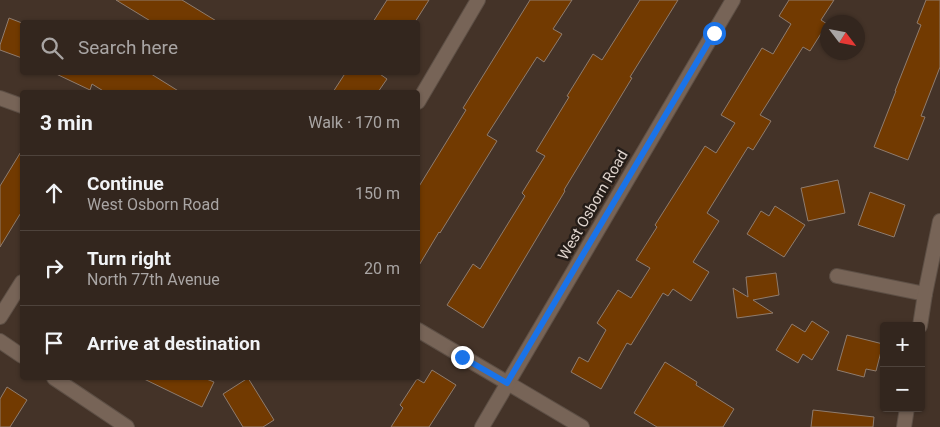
<!DOCTYPE html>
<meta charset="utf-8">
<style>
:root{--surface:#33261e;--page:#3e322b;--text:#f1f3f6;--muted:#a9a5a4;--line:#4e433c}
body{margin:0;font-family:Roboto,sans-serif;background:var(--page);color:var(--text)}
.controls{position:absolute;right:15px;bottom:15px;display:grid;overflow:hidden;border-radius:5px;box-shadow:0 1px 4px #0004}
.controls button{width:45px;height:45px;display:grid;place-items:center;padding:0;border:0;border-bottom:1px solid var(--line);background:var(--surface);color:var(--text);font:25px sans-serif}
.compass{position:absolute;left:820px;top:15px;width:45px;height:45px;border-radius:50%;background:var(--surface);box-shadow:0 1px 4px #0004;rotate:122deg}
.stop{position:absolute;width:15px;height:15px;margin:-11px;border:4px solid #1a73e8;border-radius:50%;background:#fff}
.stop.end{background:#1a73e8;border-color:#fff;box-shadow:0 1px 5px #0008}
.list{margin:0;padding:0;list-style:none}
h2{display:flex;justify-content:space-between;align-items:center;height:65px;margin:0;padding:0 20px;font-size:21px}
h2 small{font-size:16px;font-weight:400;color:var(--muted)}
.list li{display:grid;grid-template-columns:32px 1fr auto;gap:15px;align-items:center;box-sizing:border-box;height:75px;padding:0 20px;border-top:1px solid var(--line)}
.list b{display:block;font-size:19px;white-space:nowrap}
.list p{margin:0;font-size:16px;white-space:nowrap;color:var(--muted)}
.list em{font-size:16px;font-style:normal;color:var(--muted)}
.icon{flex:none;width:28px;height:28px;fill:none;stroke:currentColor;stroke-width:2;stroke-linecap:round;stroke-linejoin:round}
.map{position:relative;flex:none;width:940px;height:427px;overflow:hidden}
.search{position:absolute;background:var(--surface);box-shadow:0 1px 4px #0004;left:20px;top:20px;width:400px;height:55px;display:flex;align-items:center;gap:12px;box-sizing:border-box;padding:0 18px;border-radius:5px;color:var(--muted);font-size:19px}
.panel{position:absolute;background:var(--surface);box-shadow:0 1px 4px #0004;left:20px;top:90px;width:400px;height:290px;border-radius:5px}
.map>svg:first-child{display:block}
.building{fill:#723a01;stroke:#8f7c6e}
.lines{fill:none;stroke-linecap:round;stroke-linejoin:round}
.minor-casing{stroke:#5d4f45;stroke-width:16}
.tertiary-casing{stroke:#5d4f45;stroke-width:16}
.minor{stroke:#776457;stroke-width:14}
.tertiary{stroke:#776457;stroke-width:14}
.route{stroke:#1a73e8;stroke-width:6}
.labels{text-anchor:middle;stroke-width:5;stroke-linejoin:round;paint-order:stroke}
.street-label{font-size:15px;fill:#dfd4cd;stroke:#251d18}
</style>
<div class="map">
<svg width="940" height="427" viewBox="0 0 940 427">
<rect width="100%" height="100%" fill="#443328"/>
<g class="building">
<polygon points="116,0 182,0 218,22 152,22"/>
<polygon points="387,0 429,0 415,22 373,22"/>
<polygon points="530,0 572,0 553,29 562,34 544,62 537,57 487,135 497,141 440,233 439,232 418,267 418,188 466,110 463,108"/>
<polygon points="640,0 678,0 630,77 632,78 564,190 565,191 483,328 447,305 473,264 480,269 525,196 522,193 545,156 536,151 569,97 567,96 593,54 602,60"/>
<polygon points="789,0 834,0 821,20 827,24 810,51 803,47 760,115 771,121 753,150 748,147 707,213 719,221 693,262 709,272 691,301 673,289 668,296 663,293 631,345 627,343 601,389 571,372 579,357 588,362 606,330 597,323 618,290 631,298 650,268 636,260 657,227 655,225 705,146 716,153 735,123 721,115 762,48 773,54 791,24 779,16"/>
<polygon points="926,0 940,0 940,67 921,116 925,117 908,160 874,147 896,91 895,91 921,25 917,23"/>
<polygon points="9,18 22,23 22,58 0,50 0,45"/>
<polygon points="52,72 148,72 180,92 105,92 92,84 90,90"/>
<polygon points="346,72 377,72 387,79 378,92 333,92"/>
<polygon points="22,150 22,211 0,247 0,186"/>
<polygon points="838,180 845,213 808,221 801,188"/>
<polygon points="870,192 905,205 894,237 858,225"/>
<polygon points="775,206 805,225 784,257 747,234 761,211 769,216"/>
<polygon points="776,273 779,295 753,300 773,313 737,318 733,288 748,297 746,277"/>
<polygon points="812,321 829,332 812,360 803,354 798,363 776,350 792,324 805,332"/>
<polygon points="847,335 883,344 876,371 866,369 864,377 837,370"/>
<polygon points="665,362 697,382 696,385 734,409 723,427 657,427 634,413"/>
<polygon points="432,370 456,385 429,427 391,427 403,408 400,405 417,379 424,383"/>
<polygon points="142,378 204,378 214,382 202,407"/>
<polygon points="248,378 274,420 263,427 243,427 223,394"/>
<polygon points="7,387 27,400 10,427 0,427 0,399"/>
<polygon points="813,410 874,417 873,427 811,427"/>
</g>
<g class="lines">
<defs>
<g id="minor">
<polyline points="0,98 22,106"/>
<polyline points="418,102 478,0"/>
<polyline points="837,276 925,294"/>
<polyline points="0,317 22,282"/>
<polyline points="920,326 925,294 940,221"/>
<polyline points="418,330 582,427"/>
<polyline points="0,341 22,356"/>
<polyline points="54,378 127,427"/>
<polyline points="904,427 907,408"/>
</g>
<polyline id="tertiary" points="482,427 733,0"/>
</defs>
<use href="#minor" class="minor-casing"/>
<use href="#tertiary" class="tertiary-casing"/>
<use href="#minor" class="minor"/>
<use href="#tertiary" class="tertiary"/>
</g>
<g class="lines">
<polyline class="route" points="462,357 507,383 714,33"/>
</g>
<g class="labels">
<g class="street-label">
<text transform="translate(593 205) rotate(-60)" y="5">West Osborn Road</text>
</g>
</g>
</svg>
<div class="controls">
<button>+</button>
<button>−</button>
</div>
<svg class="compass" viewBox="-18 -18 36 36"><path d="M0-13l5 13h-10z" fill="#e53935"/><path d="M0 13l5-13h-10z" fill="#a9a5a4"/></svg>
<div class="stop" style="left:714px;top:33px"></div>
<div class="stop end" style="left:462px;top:357px"></div>
<div class="search"><svg class="icon" aria-label="search" viewBox="0 0 24 24"><circle cx="10" cy="10" r="6"/><path d="M15 15l6 6"/></svg>Search here</div>
<section class="panel">
<h2>3 min<small>Walk · 170 m</small></h2>
<ul class="list">
<li><svg class="icon" aria-label="ahead" viewBox="0 0 24 24"><path d="M12 20V5M6 11l6-6 6 6"/></svg><div><b>Continue</b><p>West Osborn Road</p></div><em>150 m</em></li>
<li><svg class="icon" aria-label="right" viewBox="0 0 24 24"><path d="M7 20v-9h11M14 6l5 5-5 5"/></svg><div><b>Turn right</b><p>North 77th Avenue</p></div><em>20 m</em></li>
<li><svg class="icon" aria-label="arrive" viewBox="0 0 24 24"><path d="M6 21V4h12l-3 4 3 4H6"/></svg><div><b>Arrive at destination</b></div></li>
</ul>
</section>
</div>
